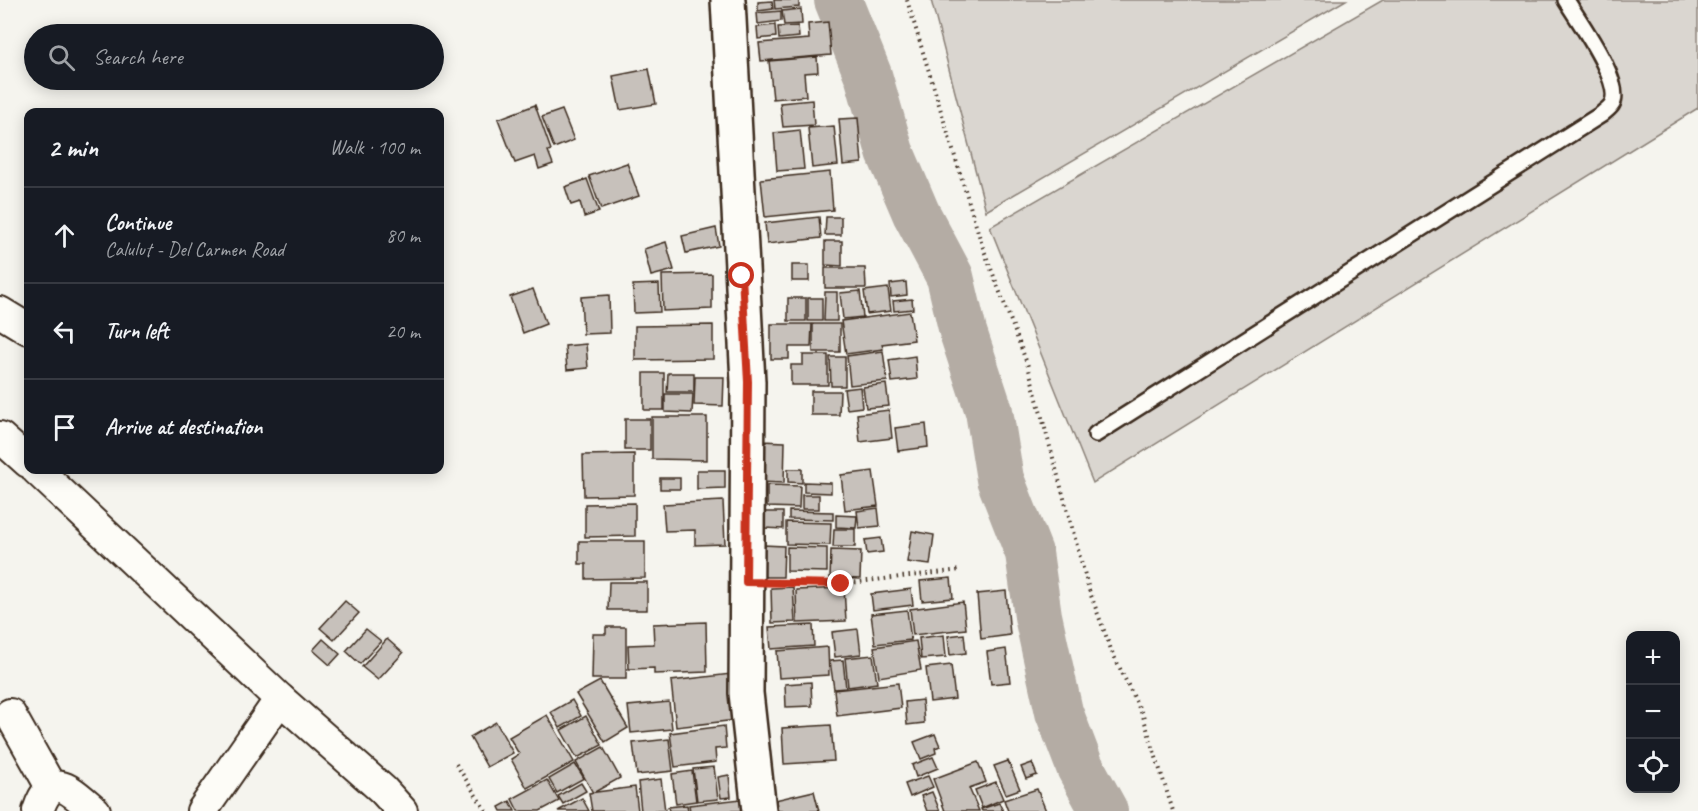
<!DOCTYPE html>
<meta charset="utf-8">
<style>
:root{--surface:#171b24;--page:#20242c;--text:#f1f3f6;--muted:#9ea1a6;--line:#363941}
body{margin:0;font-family:Caveat,sans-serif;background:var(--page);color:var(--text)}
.controls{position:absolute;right:18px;bottom:18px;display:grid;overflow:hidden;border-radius:12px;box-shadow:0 3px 15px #0003}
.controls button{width:54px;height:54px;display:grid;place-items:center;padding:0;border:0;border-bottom:2px solid var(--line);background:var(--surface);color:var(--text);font:30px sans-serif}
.stop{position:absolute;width:18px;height:18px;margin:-14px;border:4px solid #c8321e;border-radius:50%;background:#fff}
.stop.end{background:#c8321e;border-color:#fff;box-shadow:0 2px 6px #0008}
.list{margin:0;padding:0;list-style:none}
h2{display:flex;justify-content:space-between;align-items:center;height:78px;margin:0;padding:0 24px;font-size:26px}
h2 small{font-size:20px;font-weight:400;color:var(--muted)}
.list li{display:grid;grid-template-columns:39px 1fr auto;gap:18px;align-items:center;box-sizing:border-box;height:96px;padding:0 24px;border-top:2px solid var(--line)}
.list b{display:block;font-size:22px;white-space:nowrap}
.list p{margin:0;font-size:20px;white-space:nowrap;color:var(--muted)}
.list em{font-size:20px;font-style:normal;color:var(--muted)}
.icon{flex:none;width:33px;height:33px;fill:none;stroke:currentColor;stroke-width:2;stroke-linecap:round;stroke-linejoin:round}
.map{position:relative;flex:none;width:1698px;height:811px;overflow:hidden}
.search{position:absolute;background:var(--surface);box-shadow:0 3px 15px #0003;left:24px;top:24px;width:420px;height:66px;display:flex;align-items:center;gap:15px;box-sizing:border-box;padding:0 21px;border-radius:33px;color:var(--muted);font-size:22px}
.panel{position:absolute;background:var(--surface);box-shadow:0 3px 15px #0003;left:24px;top:108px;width:420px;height:366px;border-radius:12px}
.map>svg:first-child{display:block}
.green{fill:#dad6d0;stroke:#8a8077;stroke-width:1.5}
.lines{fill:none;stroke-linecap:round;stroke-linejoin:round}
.river{stroke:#b4aca4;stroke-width:48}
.building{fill:#c7c1bb;stroke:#3b2a1e;stroke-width:1.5}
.service-casing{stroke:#3b2a1e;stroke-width:20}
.minor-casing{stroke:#3b2a1e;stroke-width:34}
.secondary-casing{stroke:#3b2a1e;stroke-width:38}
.path{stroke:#3b2a1e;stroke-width:4;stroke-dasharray:1.5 4.5;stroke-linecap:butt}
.service{stroke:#fdfcf7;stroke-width:15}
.minor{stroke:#fdfcf7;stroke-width:30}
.secondary{stroke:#fdfcf7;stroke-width:33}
.route{stroke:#c8321e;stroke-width:8}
</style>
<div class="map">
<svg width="1698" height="811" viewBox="0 0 1698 811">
<rect width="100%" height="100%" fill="#f5f4ee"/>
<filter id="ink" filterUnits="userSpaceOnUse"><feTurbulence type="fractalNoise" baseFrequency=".0167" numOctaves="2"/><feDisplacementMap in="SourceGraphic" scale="12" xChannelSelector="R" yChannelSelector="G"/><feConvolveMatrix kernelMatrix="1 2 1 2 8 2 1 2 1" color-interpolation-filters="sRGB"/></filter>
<g filter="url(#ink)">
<g class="green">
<polygon points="931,0 1346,0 986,211"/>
<polygon points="1383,0 1698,0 1698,108 1093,483 990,227"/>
</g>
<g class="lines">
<polyline class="river" points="838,0 868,75 890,152 916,213 950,277 963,332 989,411 1000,479 1029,553 1038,616 1059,712 1080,767 1104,811"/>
</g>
<g class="building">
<polygon points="774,0 799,0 799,7 775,9"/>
<polygon points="772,1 773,9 758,11 758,2"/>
<polygon points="801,9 802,24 784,25 782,11"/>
<polygon points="781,11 781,21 758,24 757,13"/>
<polygon points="828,22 831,55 761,61 759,43 809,39 808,24"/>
<polygon points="775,25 776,37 758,39 757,27"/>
<polygon points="798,26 799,37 779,39 778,27"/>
<polygon points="817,57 818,72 804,73 806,96 773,99 769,61"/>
<polygon points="649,69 656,104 620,110 613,76"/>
<polygon points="812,100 814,125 783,127 780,103"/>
<polygon points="535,105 551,150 548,151 553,164 539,169 535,156 515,163 498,119"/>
<polygon points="562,110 574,140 554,148 542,117"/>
<polygon points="858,118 862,163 843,165 839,119"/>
<polygon points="834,126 838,165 812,168 808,128"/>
<polygon points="800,130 804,169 777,171 774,133"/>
<polygon points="627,163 639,196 601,209 589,176"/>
<polygon points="830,172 833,210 765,217 761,179"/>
<polygon points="587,179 599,212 584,217 580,202 571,205 565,187"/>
<polygon points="819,217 821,238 767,244 765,223"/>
<polygon points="826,217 841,217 841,235 825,235"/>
<polygon points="716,228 719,246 686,253 682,236"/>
<polygon points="825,241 842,241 842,266 825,265"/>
<polygon points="666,242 674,270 651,276 644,249"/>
<rect x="792" y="265" width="17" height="16"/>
<polygon points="825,268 865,268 866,288 825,288"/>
<polygon points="712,274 712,309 663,311 662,275"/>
<polygon points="906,282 907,295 891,297 890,284"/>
<polygon points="659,284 660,312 634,313 633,285"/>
<polygon points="888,288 891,311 867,314 864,291"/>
<polygon points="533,289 546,324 523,333 510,297"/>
<polygon points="860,291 863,317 843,319 840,293"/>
<polygon points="825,292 837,292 837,321 824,321"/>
<polygon points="609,295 610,333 583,334 581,297"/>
<rect x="788" y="298" width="18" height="23"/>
<rect x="808" y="298" width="14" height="23"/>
<polygon points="912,299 913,309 894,311 893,301"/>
<polygon points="910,312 914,340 882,344 883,349 846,354 841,321"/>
<polygon points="771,324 812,324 811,347 789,347 789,359 771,359"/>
<rect x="813" y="324" width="27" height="28"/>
<polygon points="713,325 713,359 635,360 635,326"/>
<polygon points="586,344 588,368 567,370 565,346"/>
<polygon points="883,351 887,381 850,385 847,356"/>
<polygon points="803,355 828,355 828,385 791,385 791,365 803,365"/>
<polygon points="915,356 917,379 892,382 889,360"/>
<polygon points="830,357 845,357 845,386 831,386"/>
<rect x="644" y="373" width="20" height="37"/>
<polygon points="668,373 694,373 694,392 667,392"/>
<polygon points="695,377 724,377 723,406 694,405"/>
<polygon points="886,384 889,406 866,408 863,387"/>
<polygon points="860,387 862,407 847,409 844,389"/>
<polygon points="811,391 840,391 839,415 811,415"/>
<polygon points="665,394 693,394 692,413 665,412"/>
<polygon points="889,410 892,438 860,442 857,414"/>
<polygon points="652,417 707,417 707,460 652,459"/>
<rect x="625" y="419" width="25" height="31"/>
<polygon points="926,424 928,447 898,451 895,428"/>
<polygon points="760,441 785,442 784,483 759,482"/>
<polygon points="634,454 634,495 584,496 583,455"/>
<polygon points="788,469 802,469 802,483 788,482"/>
<polygon points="697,470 725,470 725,488 697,489"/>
<polygon points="873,471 878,506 845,510 841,475"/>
<rect x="660" y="478" width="20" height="11"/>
<polygon points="804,482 831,483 831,493 804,492"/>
<polygon points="767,485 800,486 799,508 767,507"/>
<rect x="802" y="495" width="17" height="14"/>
<polygon points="723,501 725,544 695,545 695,530 665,531 663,504"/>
<polygon points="635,503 635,536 585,537 585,504"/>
<polygon points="878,508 880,526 859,528 857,511"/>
<polygon points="789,511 833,512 833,520 789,519"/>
<polygon points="765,512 783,512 783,529 765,528"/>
<polygon points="836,515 857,516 856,528 836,527"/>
<polygon points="786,522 831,523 830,545 786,544"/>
<polygon points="834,529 855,529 855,547 833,547"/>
<polygon points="912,531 934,535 930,565 907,562"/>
<polygon points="881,538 883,552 867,554 865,540"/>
<polygon points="579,541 645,541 645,578 586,579 586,564 579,564"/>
<polygon points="763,545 784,546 783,577 762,577"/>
<polygon points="787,547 827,548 827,572 787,571"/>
<polygon points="831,550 861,551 860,579 830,578"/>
<polygon points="951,578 953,598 922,601 920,581"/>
<polygon points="609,582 647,582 647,610 608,610"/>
<polygon points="793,587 795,622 772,623 771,588"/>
<polygon points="844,588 846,621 797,623 796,590"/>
<polygon points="911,589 913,605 873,610 871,594"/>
<polygon points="1006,591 1010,635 981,639 977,594"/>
<polygon points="345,601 359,613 334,640 320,628"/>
<polygon points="963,602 966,629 913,635 910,609"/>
<polygon points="907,610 911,640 875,644 871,614"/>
<polygon points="706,622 707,672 654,674 654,668 629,669 628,645 654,644 653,624"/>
<polygon points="813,625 814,646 771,649 769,627"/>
<polygon points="606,627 626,627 626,679 592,679 593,634 606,634"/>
<polygon points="366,629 381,641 360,664 346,651"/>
<polygon points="858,629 861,654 835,657 832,632"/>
<polygon points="964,634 966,653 950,655 948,636"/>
<polygon points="944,635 946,657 921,659 919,638"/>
<polygon points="323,639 340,654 330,665 313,650"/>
<polygon points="387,639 403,653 378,680 362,667"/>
<polygon points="916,641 921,670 879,677 874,647"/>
<polygon points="828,647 829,675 779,678 777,651"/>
<polygon points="1006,649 1010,682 991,684 987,652"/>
<polygon points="873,655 877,683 848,687 845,658"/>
<polygon points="843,660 846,688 834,689 830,661"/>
<polygon points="951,665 955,699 930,702 926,668"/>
<polygon points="731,674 736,720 676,727 671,681"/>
<polygon points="600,681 628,728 605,742 576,694"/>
<polygon points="811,682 812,706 786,707 785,684"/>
<polygon points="898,683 901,708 837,716 834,690"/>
<polygon points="572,700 581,716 560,728 551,712"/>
<polygon points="922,700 924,723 907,725 905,702"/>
<polygon points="669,702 672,729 631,733 628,706"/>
<polygon points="547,715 574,762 527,788 511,759 519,754 509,737"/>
<polygon points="586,716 602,745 577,758 561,730"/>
<polygon points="496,722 513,753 487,767 470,737"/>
<polygon points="831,725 834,761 784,764 782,728"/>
<polygon points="724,726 726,748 715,749 716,762 675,767 670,733"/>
<polygon points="935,734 940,746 935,748 936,753 921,759 914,742"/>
<polygon points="669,739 673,771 637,775 633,743"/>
<polygon points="603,747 620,778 593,793 576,762"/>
<polygon points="933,757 938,768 916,777 912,765"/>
<polygon points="1008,761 1020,789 1006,794 994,766"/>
<polygon points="978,762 986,782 969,788 979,811 945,811 933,779"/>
<polygon points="1032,763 1037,775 1026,779 1021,767"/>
<polygon points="575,764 584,778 557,793 549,779"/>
<polygon points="714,767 718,799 697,801 693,769"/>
<polygon points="692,771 696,801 676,804 672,774"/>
<polygon points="729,775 731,797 721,798 718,777"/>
<polygon points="928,776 933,787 910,797 905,784"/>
<polygon points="661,779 665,811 641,811 638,782"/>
<polygon points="547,780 559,801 540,811 518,811 512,799"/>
<polygon points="996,782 1003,799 982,808 975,790"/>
<polygon points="581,783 586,791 563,804 558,796"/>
<polygon points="635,787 638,811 592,811 589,793"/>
<polygon points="1037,789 1046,811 1008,811 1004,800"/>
<polygon points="814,791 819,811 778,811 775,800"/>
<polygon points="932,792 940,811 927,811 921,796"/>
<polygon points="582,798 589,811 558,811"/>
<polygon points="741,799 743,811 690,811 689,805"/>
<polygon points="510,801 515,811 501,811 499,807"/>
<polygon points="999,803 1003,811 982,811 981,809"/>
<polygon points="687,805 688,811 669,811 668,807"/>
</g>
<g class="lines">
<defs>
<path id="service" d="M1096,434L1602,114C1605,111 1610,108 1612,104C1624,83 1578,20 1566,0"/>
<g id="minor">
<polyline points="0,312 28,329"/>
<polyline points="0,437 28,462"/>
<polyline points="37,470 280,699 383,790 402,811"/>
<polyline points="10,714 51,787"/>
<path d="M38,811C52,768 71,791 95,811"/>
<polyline points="202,811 280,699"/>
</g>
<polyline id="secondary" points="728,0 748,382 746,693 759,811"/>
</defs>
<use href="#service" class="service-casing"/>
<use href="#minor" class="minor-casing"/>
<use href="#secondary" class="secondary-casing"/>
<g class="path">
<polyline points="907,0 982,245 1028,366 1089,590 1112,652 1143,716 1173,811"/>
<polyline points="777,582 841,584 961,570"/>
<polyline points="456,764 486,811"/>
</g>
<use href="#service" class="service"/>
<use href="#minor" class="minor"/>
<use href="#secondary" class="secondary"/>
</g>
</g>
<g class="lines" filter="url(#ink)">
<polyline class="route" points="742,276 748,382 746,582 841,584"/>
</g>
</svg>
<div class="controls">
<button>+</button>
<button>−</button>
<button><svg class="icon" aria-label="locate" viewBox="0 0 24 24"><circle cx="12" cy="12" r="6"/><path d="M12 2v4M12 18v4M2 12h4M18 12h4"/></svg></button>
</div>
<div class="stop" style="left:742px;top:276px"></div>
<div class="stop end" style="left:841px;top:584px"></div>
<div class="search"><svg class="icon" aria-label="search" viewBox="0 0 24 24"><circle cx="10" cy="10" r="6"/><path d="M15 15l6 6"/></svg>Search here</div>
<section class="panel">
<h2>2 min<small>Walk · 100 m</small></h2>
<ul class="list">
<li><svg class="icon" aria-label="ahead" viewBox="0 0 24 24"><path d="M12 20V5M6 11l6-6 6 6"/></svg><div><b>Continue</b><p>Calulut - Del Carmen Road</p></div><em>80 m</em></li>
<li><svg class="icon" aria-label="left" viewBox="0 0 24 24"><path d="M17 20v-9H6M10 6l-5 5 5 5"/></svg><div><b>Turn left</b></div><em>20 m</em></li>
<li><svg class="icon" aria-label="arrive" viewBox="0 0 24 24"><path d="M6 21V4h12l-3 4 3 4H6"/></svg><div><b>Arrive at destination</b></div></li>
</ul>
</section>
</div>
